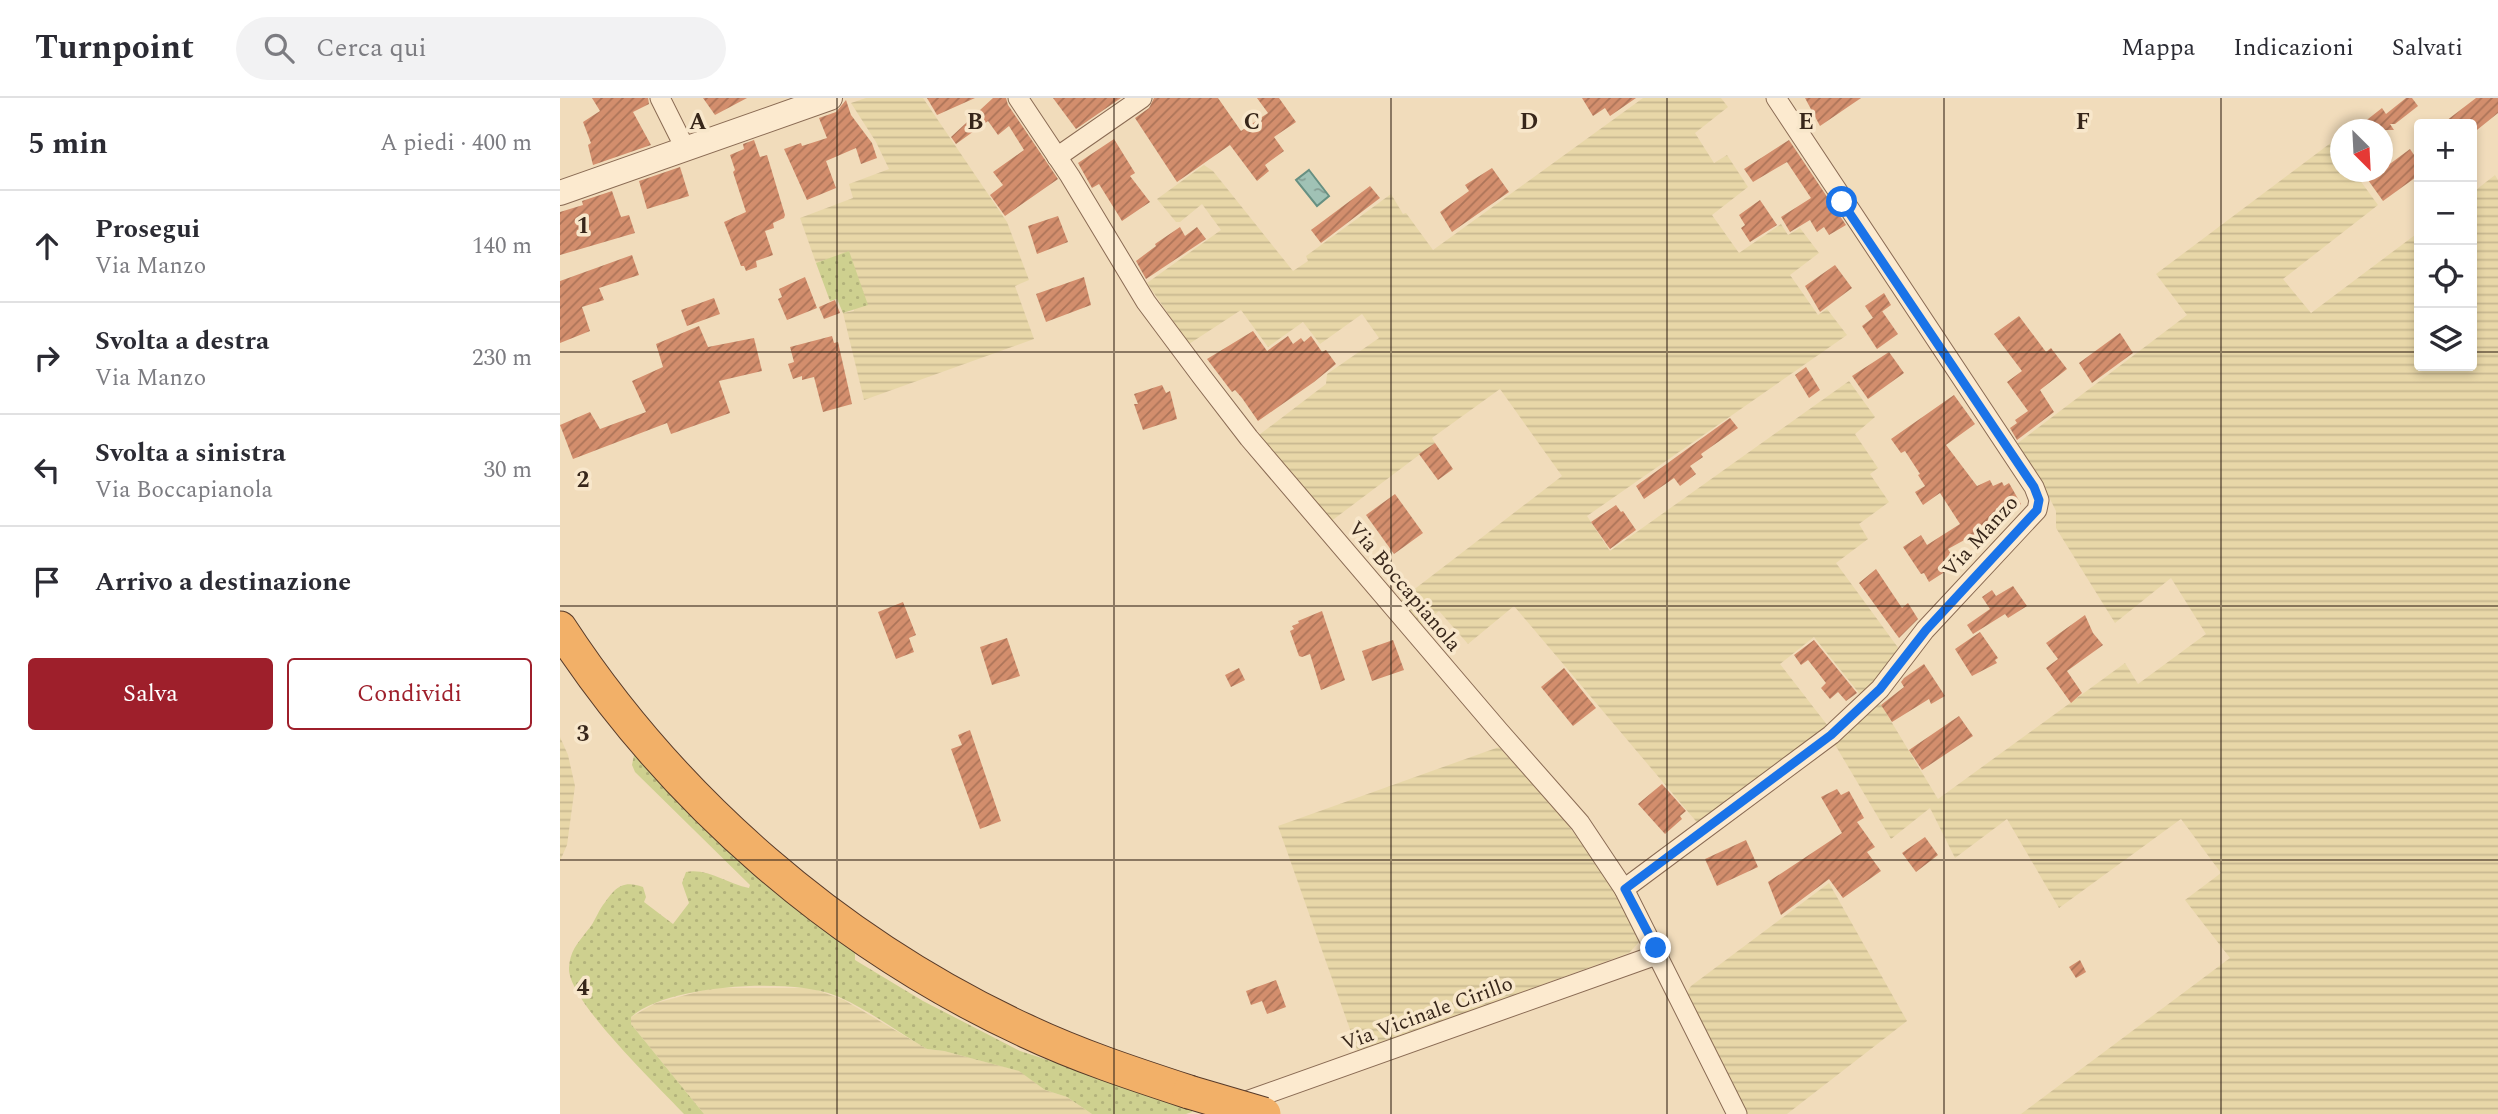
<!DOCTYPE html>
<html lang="it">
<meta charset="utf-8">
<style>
:root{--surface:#fff;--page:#f2f2f3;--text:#2b2b33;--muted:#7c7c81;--line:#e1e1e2;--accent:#9e1f2b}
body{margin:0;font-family:Spectral,serif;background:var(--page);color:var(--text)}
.controls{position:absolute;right:21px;top:21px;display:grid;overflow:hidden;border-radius:7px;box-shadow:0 4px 10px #0003}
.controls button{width:63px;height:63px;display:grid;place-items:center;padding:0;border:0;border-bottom:2px solid var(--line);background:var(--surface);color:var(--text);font:35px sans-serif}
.compass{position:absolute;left:1770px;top:21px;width:63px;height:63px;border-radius:50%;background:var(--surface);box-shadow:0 4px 10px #0003;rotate:156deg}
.stop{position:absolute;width:21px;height:21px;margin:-16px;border:5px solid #1a73e8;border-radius:50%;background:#fff}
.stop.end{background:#1a73e8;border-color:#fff;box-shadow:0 2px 7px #0008}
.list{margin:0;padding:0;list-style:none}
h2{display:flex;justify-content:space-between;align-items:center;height:91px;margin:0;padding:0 28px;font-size:30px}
h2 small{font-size:23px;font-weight:400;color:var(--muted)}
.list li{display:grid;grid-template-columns:46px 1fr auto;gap:21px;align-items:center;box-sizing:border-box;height:112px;padding:0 28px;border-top:2px solid var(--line)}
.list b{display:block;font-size:26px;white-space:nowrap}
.list p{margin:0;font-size:23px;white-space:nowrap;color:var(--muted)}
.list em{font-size:23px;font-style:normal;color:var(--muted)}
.actions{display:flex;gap:14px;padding:21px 28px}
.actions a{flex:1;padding:16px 0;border:2px solid var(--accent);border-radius:7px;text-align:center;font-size:24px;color:var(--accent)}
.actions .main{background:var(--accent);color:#fff}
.icon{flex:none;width:38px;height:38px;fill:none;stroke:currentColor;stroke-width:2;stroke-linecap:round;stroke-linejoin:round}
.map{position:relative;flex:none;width:1938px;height:1016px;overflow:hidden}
header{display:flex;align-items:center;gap:42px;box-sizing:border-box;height:98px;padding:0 35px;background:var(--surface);border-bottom:2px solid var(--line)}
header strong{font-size:33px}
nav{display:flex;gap:38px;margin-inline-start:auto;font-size:24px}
.search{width:490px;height:63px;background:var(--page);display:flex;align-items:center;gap:18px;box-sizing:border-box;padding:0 24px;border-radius:38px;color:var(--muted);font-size:26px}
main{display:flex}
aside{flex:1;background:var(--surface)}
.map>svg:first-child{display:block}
.farmland{fill:url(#farmland-rules)}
.grass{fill:url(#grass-dots)}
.water{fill:url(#water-ripples);stroke:#679082;stroke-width:2}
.building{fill:url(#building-hatch)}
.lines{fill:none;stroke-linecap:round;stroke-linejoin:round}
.minor-casing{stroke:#8a6b54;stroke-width:21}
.tertiary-casing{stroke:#8a6b54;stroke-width:26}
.trunk-casing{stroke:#573a29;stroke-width:35}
.minor{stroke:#fceacf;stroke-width:19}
.tertiary{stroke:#fceacf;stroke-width:24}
.trunk{stroke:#f2b068;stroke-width:33}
.trunk-bridge-casing{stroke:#573a29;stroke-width:35;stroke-linecap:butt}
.trunk-bridge{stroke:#f2b068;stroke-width:33}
.route{stroke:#1a73e8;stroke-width:9}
.grid{fill:none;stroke:#37261a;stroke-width:2;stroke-opacity:0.55}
.labels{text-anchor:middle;stroke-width:7;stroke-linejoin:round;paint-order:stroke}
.street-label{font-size:21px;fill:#37261a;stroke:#f8e7cb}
.grid-label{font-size:23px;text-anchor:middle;font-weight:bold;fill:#37261a;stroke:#f8e7cb;stroke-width:7;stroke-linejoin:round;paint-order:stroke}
</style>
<header>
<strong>Turnpoint</strong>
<div class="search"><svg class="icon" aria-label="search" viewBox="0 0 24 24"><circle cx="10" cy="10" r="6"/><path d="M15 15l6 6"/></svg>Cerca qui</div>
<nav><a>Mappa</a><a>Indicazioni</a><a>Salvati</a></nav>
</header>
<main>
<aside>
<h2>5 min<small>A piedi · 400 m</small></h2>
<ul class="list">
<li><svg class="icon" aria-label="ahead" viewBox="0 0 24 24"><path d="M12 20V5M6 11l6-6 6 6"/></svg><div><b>Prosegui</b><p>Via Manzo</p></div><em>140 m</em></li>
<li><svg class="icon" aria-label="right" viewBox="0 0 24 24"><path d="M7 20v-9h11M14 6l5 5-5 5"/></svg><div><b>Svolta a destra</b><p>Via Manzo</p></div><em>230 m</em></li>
<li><svg class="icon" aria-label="left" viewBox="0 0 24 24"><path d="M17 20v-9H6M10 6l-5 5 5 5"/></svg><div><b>Svolta a sinistra</b><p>Via Boccapianola</p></div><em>30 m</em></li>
<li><svg class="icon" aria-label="arrive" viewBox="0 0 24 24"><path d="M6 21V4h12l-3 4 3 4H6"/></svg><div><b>Arrivo a destinazione</b></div></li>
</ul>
<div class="actions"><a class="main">Salva</a><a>Condividi</a></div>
</aside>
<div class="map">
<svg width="1938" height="1016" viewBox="0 0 1938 1016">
<defs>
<pattern id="farmland-rules" width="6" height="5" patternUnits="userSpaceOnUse" patternTransform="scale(1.75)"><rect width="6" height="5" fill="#e8d7a8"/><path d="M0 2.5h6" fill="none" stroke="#c8b890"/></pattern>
<pattern id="grass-dots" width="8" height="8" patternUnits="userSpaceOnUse" patternTransform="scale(1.75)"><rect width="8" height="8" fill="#ced08f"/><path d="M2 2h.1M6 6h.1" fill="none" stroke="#b2b27b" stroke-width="1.8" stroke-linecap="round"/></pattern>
<pattern id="water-ripples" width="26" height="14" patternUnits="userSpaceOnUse" patternTransform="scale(1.75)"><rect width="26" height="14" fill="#a0c2b5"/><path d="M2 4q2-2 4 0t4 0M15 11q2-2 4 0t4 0" fill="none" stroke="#839d92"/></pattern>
<pattern id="building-hatch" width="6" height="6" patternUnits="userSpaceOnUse" patternTransform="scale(1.75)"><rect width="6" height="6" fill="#d38e6d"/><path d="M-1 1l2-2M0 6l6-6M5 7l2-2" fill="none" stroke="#ac7459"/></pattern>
</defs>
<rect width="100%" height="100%" fill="#f1dcbb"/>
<g class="farmland">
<polygon points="306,0 363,0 447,124 469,182 455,188 474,241 304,302 283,215 294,213 289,154 256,165 240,120 293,100 289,86 329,71 316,44 291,5"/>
<polygon points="1083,0 1161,0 1168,9 1135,35 1154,65 1167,57 1188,89 1152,117 1179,155 1221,126 1228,137 1240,130 1259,155 1230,177 1258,217 1267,211 1287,237 1027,418 1050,453 1289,283 1315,319 1295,336 1318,370 1310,376 1329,404 1299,426 1308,441 1276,465 1342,555 1303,600 1254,539 1220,566 1268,628 1140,728 954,508 908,546 879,513 861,528 839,503 1002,378 940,291 872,340 875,345 770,424 699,337 766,286 767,276 819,240 802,216 760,246 743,224 708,249 681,212 629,246 587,185 661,132 642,106 620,124 616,124 597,101 644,67 653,73 733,173 748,163 746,158 831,96 843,116 846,115 873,152"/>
<polygon points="1772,44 1780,56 1780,74 1794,74 1818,107 1723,181 1751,215 1859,134 1859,268 1912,268 1912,95 1935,77 1938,82 1938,1016 1461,1016 1670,860 1625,802 1661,775 1621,721 1499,810 1447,721 1395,760 1370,710 1331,741 1274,645 1320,605 1378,701 1565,565 1578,586 1646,536 1611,480 1555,525 1496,430 1496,413 1484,389 1454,348 1627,217 1596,176"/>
<polygon points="0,639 8,657 15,688 7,747 0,763"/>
<polygon points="939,649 1002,719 1042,773 1081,842 1069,855 798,954 718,728"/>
<polygon points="1269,785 1347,923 1227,1016 1183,1016 1127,894 1131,888"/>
<polygon points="152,890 251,890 284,902 367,951 384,953 460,973 485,992 507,999 532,1016 144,1016 71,926 71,919 96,905"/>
</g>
<g class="grass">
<polygon points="289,153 308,207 283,215 277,201 270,203 256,165"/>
<path d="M75,652L295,853V862L363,903L460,953L632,1009V1014L626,1016H532L507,999L485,992L459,973L384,953L367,951C339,935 303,908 274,897C230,880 108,886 71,919V926L144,1016H124C100,990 7,902 9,870C10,853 17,846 27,833C33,827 36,818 41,810C54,792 60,781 83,789L86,799L84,804L113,826L129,805L122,785L126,774C148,770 167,786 189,790L190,787L75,674L72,667Z"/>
</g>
<polygon class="water" points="749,72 769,98 757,108 736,82"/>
<g class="building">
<polygon points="32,0 88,0 89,6 73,14 91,47 33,67 28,47 31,45 23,24 40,13"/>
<polygon points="143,0 187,0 155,17"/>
<polygon points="367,0 415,0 377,17"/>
<polygon points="433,0 446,0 448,7 498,81 445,118 430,97 443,87 433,74 464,52 449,28 438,37 428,23 396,46 391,39"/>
<polygon points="493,0 561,0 516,31"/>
<polygon points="594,0 658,0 681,33 708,15 697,0 719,0 736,24 714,39 724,53 705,67 709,73 697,83 670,47 617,84 575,20 589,10"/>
<polygon points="1022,0 1076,0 1050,18 1045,10 1033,18"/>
<polygon points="1245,0 1301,0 1260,28"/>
<polygon points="1846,0 1852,0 1858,8 1835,26 1830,26 1834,32 1794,32 1822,10 1826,16"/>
<polygon points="1916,0 1938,0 1938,15 1912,36 1912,26 1882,26"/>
<polygon points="286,2 291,17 312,45 317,60 301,66 296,50 266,63 276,90 247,102 224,51 241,45 242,48 267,40 259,20 276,14"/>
<polygon points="554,41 575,75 570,78 590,104 562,123 539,86 532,90 518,65"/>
<polygon points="194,42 200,59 207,57 225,117 224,120 213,125 214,130 205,133 213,157 196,163 197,169 186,173 184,168 181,168 164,124 186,114 173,74 175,72 170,57 184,51 183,46"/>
<polygon points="1229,42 1286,127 1269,137 1264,129 1257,134 1250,122 1230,134 1221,119 1251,100 1227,64 1193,84 1184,71"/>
<polygon points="1850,51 1859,64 1859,77 1823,103 1808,82"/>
<polygon points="120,69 129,98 87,111 79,83"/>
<polygon points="932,70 949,94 892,134 880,114 909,93 905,87"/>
<polygon points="810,88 820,100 761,145 751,132"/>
<polygon points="52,93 61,119 69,117 75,135 0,157 0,114 23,107 22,103"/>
<polygon points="1200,102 1217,127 1190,144 1181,130 1185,127 1179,117"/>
<polygon points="498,118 508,144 477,156 468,128"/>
<polygon points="620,129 625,138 637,129 646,141 586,181 576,163 596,148 595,146"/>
<polygon points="72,157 79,177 39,190 44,202 22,209 30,233 0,245 0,183"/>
<polygon points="1275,167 1292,190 1260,214 1245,188"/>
<polygon points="245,179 257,210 227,222 218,201 222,199 219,191"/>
<polygon points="524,179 531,207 486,224 476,196"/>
<polygon points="1324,195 1331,207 1313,220 1305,208"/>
<polygon points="154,200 160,216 127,228 121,212"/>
<polygon points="275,202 280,215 264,221 259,209"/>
<polygon points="1322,213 1338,236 1317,251 1302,228"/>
<polygon points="1459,218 1486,254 1491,250 1507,271 1480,292 1494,314 1457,342 1450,330 1457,325 1455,322 1468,313 1447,284 1462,273 1434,236"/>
<polygon points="139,228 148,249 194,240 202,273 159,283 170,315 111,336 107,325 13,361 0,327 30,314 40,331 86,314 72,283 103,269 96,246"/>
<polygon points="693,233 707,253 728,238 733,246 741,240 744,244 751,238 762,254 766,252 776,266 754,284 698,323 682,300 675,292 672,294 647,261"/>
<polygon points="1560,235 1573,255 1532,285 1519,265"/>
<polygon points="272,238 274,245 278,244 292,306 263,314 254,279 242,282 242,278 233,281 228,266 234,264 230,249"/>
<polygon points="1329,254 1344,275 1308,301 1292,278"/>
<polygon points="1246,269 1260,292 1249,300 1235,277"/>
<polygon points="602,287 606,295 610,293 617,321 583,332 574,306 578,306 574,296"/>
<polygon points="1394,297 1415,326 1386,347 1417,388 1430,382 1433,388 1442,384 1444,388 1449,385 1461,406 1428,429 1388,451 1397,466 1369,484 1364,475 1361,476 1343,449 1361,437 1367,447 1400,426 1380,395 1363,407 1355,394 1365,388 1358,377 1360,376 1345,353 1341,355 1331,341"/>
<polygon points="1170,320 1178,330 1141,356 1143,359 1130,368 1136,376 1120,388 1114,380 1084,401 1076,388"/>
<polygon points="875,345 893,371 878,382 859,356"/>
<polygon points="835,396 863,435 834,456 806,417"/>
<polygon points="1056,407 1061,414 1063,413 1076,432 1050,451 1031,424"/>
<polygon points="1316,471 1342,510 1348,505 1358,521 1339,540 1299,485"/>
<polygon points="1453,488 1467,508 1448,520 1445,516 1413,536 1407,527 1430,511 1422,499 1432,492 1436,498"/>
<polygon points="343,504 356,537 349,540 354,554 336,561 318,514"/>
<polygon points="762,513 785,582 761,592 750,556 742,559 739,558 730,533 734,531 732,528 739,525 738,523"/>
<polygon points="1525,517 1533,535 1543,547 1507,573 1522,595 1511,605 1486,570 1498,561 1486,545"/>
<polygon points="1420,534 1438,560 1435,562 1437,565 1412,578 1395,551"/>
<polygon points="447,540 460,578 432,587 420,549"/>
<polygon points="833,542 844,572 812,583 802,553"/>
<polygon points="1254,542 1297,595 1286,603 1278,594 1270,601 1261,590 1266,585 1248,562 1241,567 1234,557"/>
<polygon points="1364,566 1385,598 1371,606 1369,601 1332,624 1321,607 1344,589 1341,584 1344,580"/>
<polygon points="679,570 685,582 671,589 665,577"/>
<polygon points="1004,570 1036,610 1013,628 981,589"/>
<polygon points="1399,618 1413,638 1362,672 1349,652"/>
<polygon points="410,632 441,723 420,731 391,651 402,647 398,637"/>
<polygon points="1102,686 1126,713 1120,718 1122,721 1105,736 1078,706"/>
<polygon points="1277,691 1281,697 1289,693 1304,720 1297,724 1315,749 1307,754 1321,773 1283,800 1269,781 1221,817 1208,784 1282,735 1261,699"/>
<polygon points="1365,739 1378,757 1356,774 1342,755"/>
<polygon points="1186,742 1198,769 1157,788 1145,761"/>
<polygon points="1520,862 1526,874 1516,880 1509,869"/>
<polygon points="716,882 726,909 707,916 702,903 691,907 686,893"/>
</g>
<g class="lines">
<defs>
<g id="minor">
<polyline points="100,0 126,52"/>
<polyline points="458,0 510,78 586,204 642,279 689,340 939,633 1020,725 1064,791 1177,1016"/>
<polyline points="497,59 582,0"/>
<polyline points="1064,791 1271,637 1320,591 1365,532 1477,412 1479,402 1474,389 1216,0"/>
<polyline points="678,1006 1099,856"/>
</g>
<polyline id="tertiary" points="0,95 270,0"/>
<path id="trunk" d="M0,530C113,703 278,846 466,933C519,958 574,976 629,994"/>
</defs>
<use href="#minor" class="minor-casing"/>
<use href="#tertiary" class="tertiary-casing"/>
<use href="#trunk" class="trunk-casing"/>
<use href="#minor" class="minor"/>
<use href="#tertiary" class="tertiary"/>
<use href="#trunk" class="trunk"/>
<defs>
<polyline id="trunk-bridge" points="629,994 704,1016"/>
</defs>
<use href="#trunk-bridge" class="trunk-bridge-casing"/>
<use href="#trunk-bridge" class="trunk-bridge"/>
</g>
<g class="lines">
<polyline class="route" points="1096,850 1065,791 1271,637 1320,591 1366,532 1477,412 1479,402 1474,389 1282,104"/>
</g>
<path class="grid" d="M277,0V1016M554,0V1016M831,0V1016M1107,0V1016M1384,0V1016M1661,0V1016M0,254H1859M1912,254H1938M0,508H1938M0,762H1938"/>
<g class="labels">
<g class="street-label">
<text transform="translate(1420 438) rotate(-48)" y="7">Via Manzo</text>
<text transform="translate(845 488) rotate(50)" y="7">Via Boccapianola</text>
<text transform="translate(867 915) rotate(-20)" y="7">Via Vicinale Cirillo</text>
</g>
</g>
<g class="grid-label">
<text x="138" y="31">A</text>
<text x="415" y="31">B</text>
<text x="692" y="31">C</text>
<text x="969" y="31">D</text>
<text x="1246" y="31">E</text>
<text x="1523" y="31">F</text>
<text x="23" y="135">1</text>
<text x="23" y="389">2</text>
<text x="23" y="643">3</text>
<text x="23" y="897">4</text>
</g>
</svg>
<div class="controls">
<button>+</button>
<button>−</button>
<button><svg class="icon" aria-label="locate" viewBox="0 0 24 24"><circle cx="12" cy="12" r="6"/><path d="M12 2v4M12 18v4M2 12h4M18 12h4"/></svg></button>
<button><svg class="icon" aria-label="layers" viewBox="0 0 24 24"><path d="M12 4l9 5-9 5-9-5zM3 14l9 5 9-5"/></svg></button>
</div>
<svg class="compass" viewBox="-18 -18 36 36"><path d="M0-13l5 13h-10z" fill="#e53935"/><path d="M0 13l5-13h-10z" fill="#7c7c81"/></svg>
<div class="stop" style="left:1282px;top:104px"></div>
<div class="stop end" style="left:1096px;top:850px"></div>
</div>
</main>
